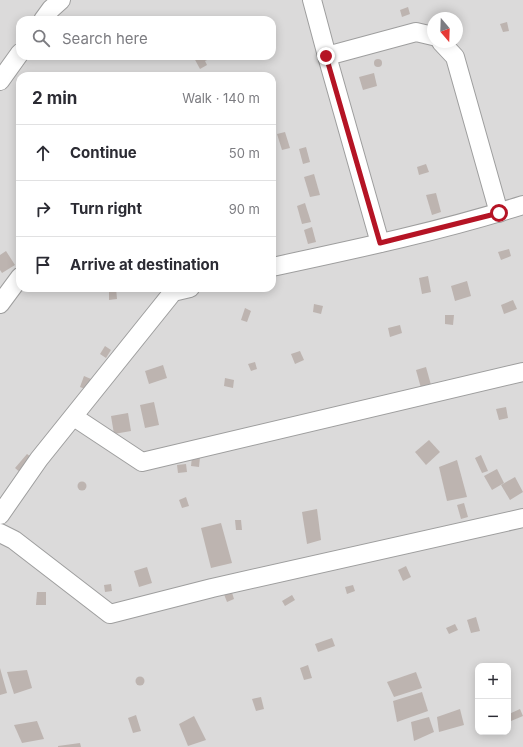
<!DOCTYPE html>
<meta charset="utf-8">
<style>
:root{--surface:#fff;--page:#f7f7f7;--text:#2b2b33;--muted:#7c7c81;--line:#e1e1e2}
body{margin:0;font-family:Inter,sans-serif;background:var(--page);color:var(--text)}
.controls{position:absolute;right:12px;bottom:12px;display:grid;overflow:hidden;border-radius:8px;box-shadow:0 2px 10px #0003}
.controls button{width:36px;height:36px;display:grid;place-items:center;padding:0;border:0;border-bottom:1px solid var(--line);background:var(--surface);color:var(--text);font:20px sans-serif}
.compass{position:absolute;left:427px;top:12px;width:36px;height:36px;border-radius:50%;background:var(--surface);box-shadow:0 2px 10px #0003;rotate:161deg}
.stop{position:absolute;width:12px;height:12px;margin:-9px;border:3px solid #b51425;border-radius:50%;background:#fff}
.stop.end{background:#b51425;border-color:#fff;box-shadow:0 1px 4px #0008}
.list{margin:0;padding:0;list-style:none}
h2{display:flex;justify-content:space-between;align-items:center;height:52px;margin:0;padding:0 16px;font-size:17px}
h2 small{font-size:13px;font-weight:400;color:var(--muted)}
.list li{display:grid;grid-template-columns:26px 1fr auto;gap:12px;align-items:center;box-sizing:border-box;height:56px;padding:0 16px;border-top:1px solid var(--line)}
.list b{display:block;font-size:15px;white-space:nowrap}
.list em{font-size:13px;font-style:normal;color:var(--muted)}
.icon{flex:none;width:22px;height:22px;fill:none;stroke:currentColor;stroke-width:2;stroke-linecap:round;stroke-linejoin:round}
.map{position:relative;flex:none;width:523px;height:747px;overflow:hidden}
.search{position:absolute;background:var(--surface);box-shadow:0 2px 10px #0003;left:16px;top:16px;width:260px;height:44px;display:flex;align-items:center;gap:10px;box-sizing:border-box;padding:0 14px;border-radius:12px;color:var(--muted);font-size:15px}
.panel{position:absolute;background:var(--surface);box-shadow:0 2px 10px #0003;left:16px;top:72px;width:260px;height:220px;border-radius:12px}
.map>svg:first-child{display:block}
.residential{fill:#dbdada;fill-rule:evenodd}
.building{fill:#bdb4b0}
.lines{fill:none;stroke-linecap:round;stroke-linejoin:round}
.minor-casing{stroke:#9e9e9e;stroke-width:20}
.minor{stroke:#fff;stroke-width:18}
.route{stroke:#b51425;stroke-width:5}
</style>
<div class="map">
<svg width="523" height="747" viewBox="0 0 523 747">
<rect width="100%" height="100%" fill="#ede9e3"/>
<path class="residential" d="M0,0H523V747H0ZM433,18H457V42H433ZM20,20H272V56H20ZM20,76H272V288H20ZM478,666H508V732H478Z"/>
<g class="building">
<polygon points="408,7 410,14 402,17 400,10"/>
<polygon points="507,22 509,31 503,32 500,24"/>
<polygon points="193,56 212,56 213,57 205,61 207,65 200,69"/>
<circle cx="378" cy="63" r="4"/>
<polygon points="374,73 377,86 363,90 359,77"/>
<polygon points="285,132 290,148 282,150 277,134"/>
<polygon points="306,147 310,162 303,164 299,149"/>
<polygon points="426,164 429,172 419,175 417,167"/>
<polygon points="314,174 320,195 310,197 304,177"/>
<polygon points="436,193 441,212 432,215 426,195"/>
<polygon points="305,203 311,222 302,224 297,206"/>
<polygon points="312,227 316,242 308,244 304,230"/>
<polygon points="509,249 511,256 501,260 498,252"/>
<polygon points="6,251 15,265 2,273 0,270 0,255"/>
<polygon points="428,276 431,292 422,294 419,278"/>
<polygon points="467,281 471,296 455,301 451,286"/>
<polygon points="109,288 116,288 117,299 109,300"/>
<polygon points="513,300 517,309 504,314 501,305"/>
<polygon points="314,304 323,306 321,314 313,312"/>
<polygon points="245,308 251,311 247,322 241,320"/>
<polygon points="445,315 454,315 453,325 445,324"/>
<polygon points="400,325 402,333 390,337 388,328"/>
<polygon points="105,346 111,350 106,358 100,354"/>
<polygon points="300,351 304,360 295,364 291,354"/>
<polygon points="255,362 257,369 251,371 248,364"/>
<polygon points="163,365 167,378 149,384 145,371"/>
<polygon points="426,367 431,385 421,388 416,370"/>
<polygon points="84,376 91,379 88,390 80,387"/>
<polygon points="225,378 234,380 233,388 224,386"/>
<polygon points="154,402 159,425 145,428 140,405"/>
<polygon points="506,407 508,418 499,420 496,409"/>
<polygon points="128,413 131,431 114,434 111,416"/>
<polygon points="429,440 440,452 426,465 415,452"/>
<polygon points="27,454 34,459 21,473 15,468"/>
<polygon points="481,455 488,471 482,473 475,458"/>
<polygon points="192,457 200,457 199,467 191,466"/>
<polygon points="457,460 467,497 447,501 439,467"/>
<polygon points="186,464 187,472 178,473 177,465"/>
<polygon points="497,469 504,483 492,490 484,476"/>
<polygon points="515,477 523,492 510,500 501,485"/>
<circle cx="82" cy="486" r="4.5"/>
<polygon points="186,497 189,506 182,508 179,500"/>
<polygon points="464,503 468,517 461,519 457,505"/>
<polygon points="317,509 321,540 307,544 302,512"/>
<polygon points="235,520 241,520 242,530 236,530"/>
<polygon points="221,523 232,563 211,568 201,528"/>
<polygon points="406,566 411,577 403,581 398,570"/>
<polygon points="147,567 152,583 139,587 134,571"/>
<polygon points="111,584 112,591 105,592 104,585"/>
<polygon points="353,585 355,591 347,594 345,587"/>
<polygon points="230,586 234,599 227,602 222,589"/>
<polygon points="37,592 46,592 46,605 36,605"/>
<polygon points="292,595 295,600 285,606 282,601"/>
<polygon points="476,617 480,631 471,633 467,620"/>
<polygon points="455,624 458,630 449,634 446,628"/>
<polygon points="332,638 335,646 318,652 315,644"/>
<polygon points="308,665 312,678 304,680 300,668"/>
<polygon points="0,668 7,693 0,695"/>
<polygon points="27,670 32,688 14,694 7,672"/>
<polygon points="416,672 422,688 394,697 387,682"/>
<circle cx="140" cy="681" r="4.5"/>
<polygon points="422,692 428,711 397,722 393,701"/>
<polygon points="261,697 264,709 256,711 252,699"/>
<polygon points="460,709 464,725 439,732 437,717"/>
<polygon points="520,709 523,716 511,721 509,714"/>
<polygon points="136,715 141,731 133,733 128,718"/>
<polygon points="194,716 206,740 188,746 179,724"/>
<polygon points="429,717 434,732 414,741 411,722"/>
<polygon points="37,721 44,739 22,743 14,725"/>
<polygon points="80,743 81,747 58,747 58,746"/>
</g>
<g class="lines">
<defs>
<g id="minor">
<polyline points="312,0 327,56 380,243"/>
<polyline points="43,20 51,9 61,0"/>
<polyline points="441,42 455,57 499,213"/>
<polyline points="327,56 416,32 433,36"/>
<polyline points="0,81 20,53"/>
<path d="M272,267C356,249 441,231 523,205"/>
<polyline points="0,304 20,277"/>
<polyline points="74,417 142,462 523,372"/>
<polyline points="0,515 39,459 173,292 190,288"/>
<polyline points="0,533 14,540 110,614 212,588 523,518"/>
</g>
</defs>
<use href="#minor" class="minor-casing"/>
<use href="#minor" class="minor"/>
</g>
<g class="lines">
<polyline class="route" points="326,56 380,243 499,213"/>
</g>
</svg>
<div class="controls">
<button>+</button>
<button>−</button>
</div>
<svg class="compass" viewBox="-18 -18 36 36"><path d="M0-13l5 13h-10z" fill="#e53935"/><path d="M0 13l5-13h-10z" fill="#7c7c81"/></svg>
<div class="stop" style="left:499px;top:213px"></div>
<div class="stop end" style="left:326px;top:56px"></div>
<div class="search"><svg class="icon" aria-label="search" viewBox="0 0 24 24"><circle cx="10" cy="10" r="6"/><path d="M15 15l6 6"/></svg>Search here</div>
<section class="panel">
<h2>2 min<small>Walk · 140 m</small></h2>
<ul class="list">
<li><svg class="icon" aria-label="ahead" viewBox="0 0 24 24"><path d="M12 20V5M6 11l6-6 6 6"/></svg><div><b>Continue</b></div><em>50 m</em></li>
<li><svg class="icon" aria-label="right" viewBox="0 0 24 24"><path d="M7 20v-9h11M14 6l5 5-5 5"/></svg><div><b>Turn right</b></div><em>90 m</em></li>
<li><svg class="icon" aria-label="arrive" viewBox="0 0 24 24"><path d="M6 21V4h12l-3 4 3 4H6"/></svg><div><b>Arrive at destination</b></div></li>
</ul>
</section>
</div>
